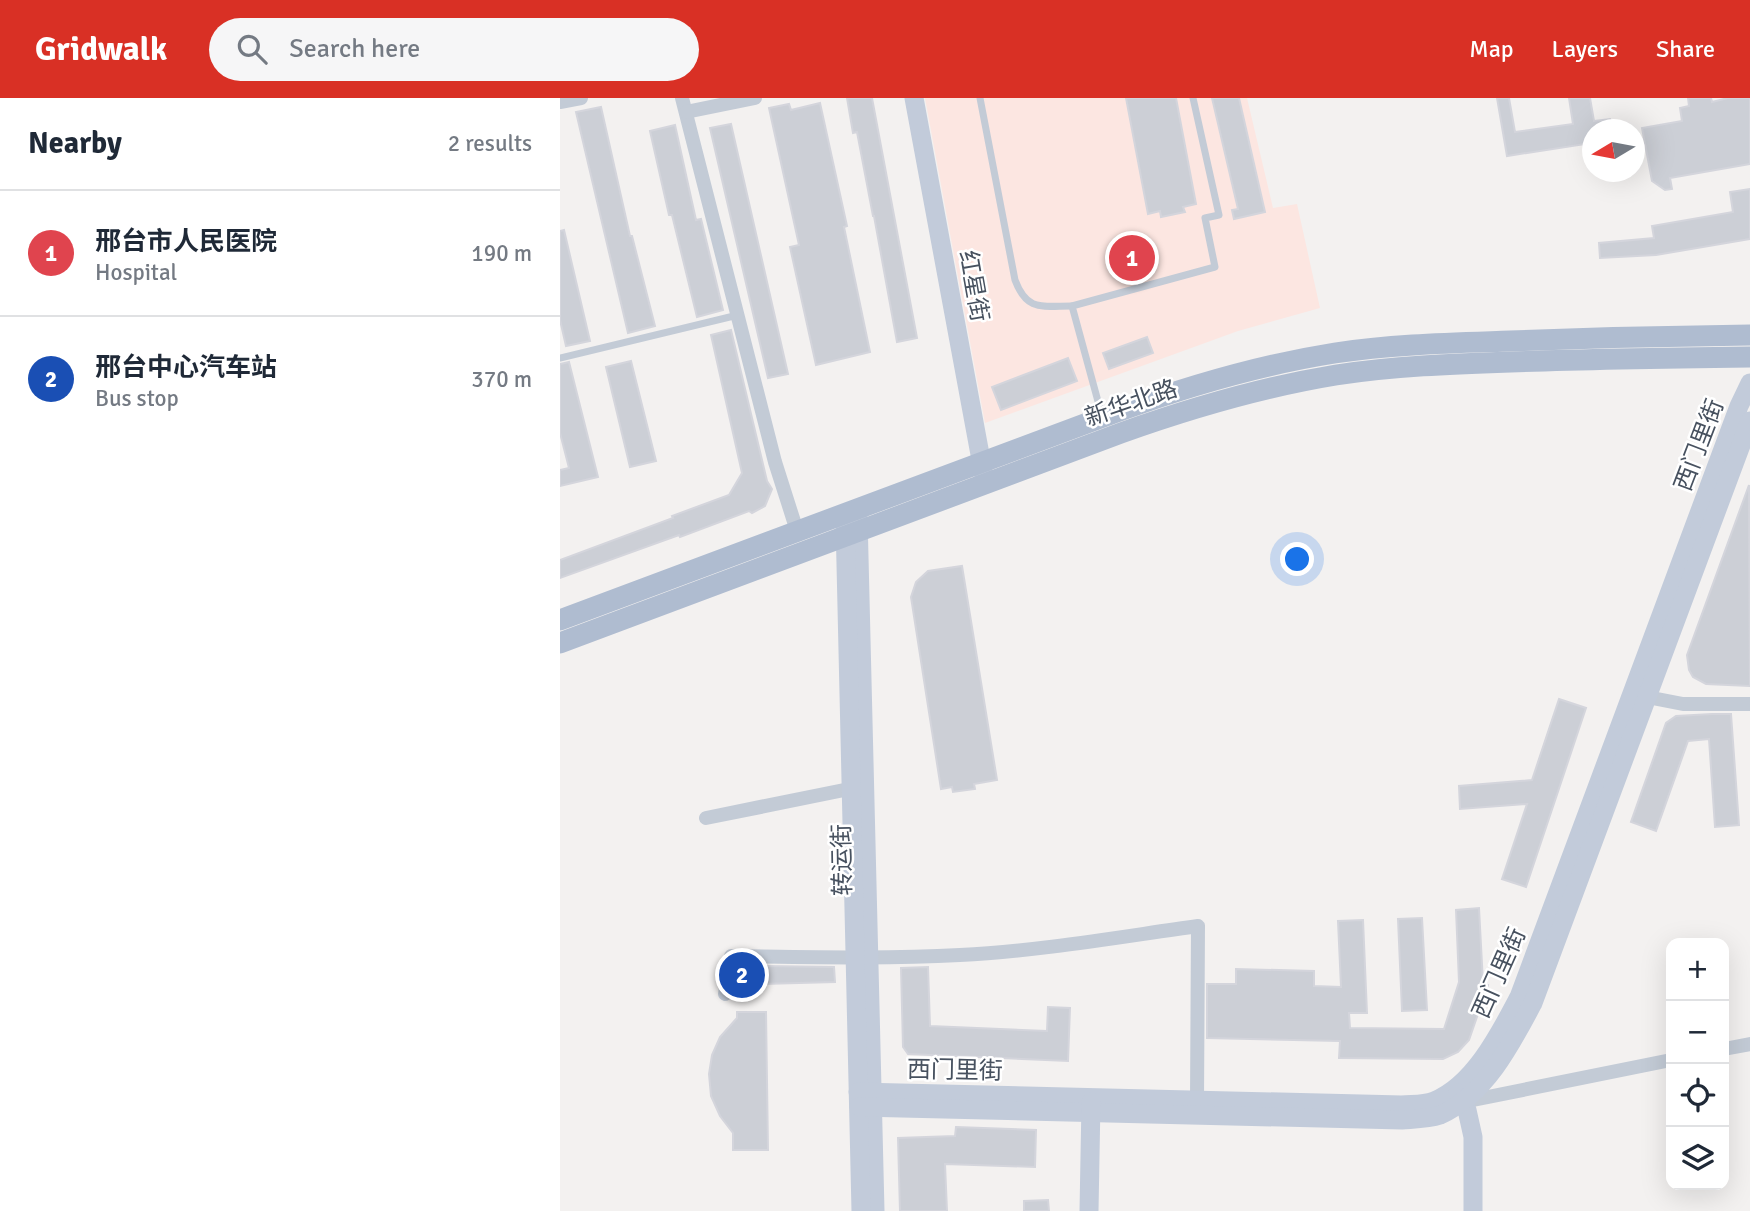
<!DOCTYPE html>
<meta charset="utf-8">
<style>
:root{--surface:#fff;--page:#f6f6f7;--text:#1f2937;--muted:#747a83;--line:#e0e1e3;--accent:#d93025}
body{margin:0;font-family:Signika,"Noto Sans SC",sans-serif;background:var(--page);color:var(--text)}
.controls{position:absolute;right:21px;bottom:21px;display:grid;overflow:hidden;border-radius:14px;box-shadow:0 7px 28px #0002}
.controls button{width:63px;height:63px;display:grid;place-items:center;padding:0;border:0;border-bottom:2px solid var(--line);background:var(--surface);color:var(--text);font:35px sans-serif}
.compass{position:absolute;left:1022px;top:21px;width:63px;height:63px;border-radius:50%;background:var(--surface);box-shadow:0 7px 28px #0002;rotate:260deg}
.you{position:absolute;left:738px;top:462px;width:24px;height:24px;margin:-18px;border:5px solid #fff;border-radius:50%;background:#1a73e8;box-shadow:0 0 0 10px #1a73e833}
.badge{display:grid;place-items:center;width:46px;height:46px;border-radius:50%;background:var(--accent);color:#fff;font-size:23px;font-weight:700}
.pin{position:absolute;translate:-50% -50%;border:4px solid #fff;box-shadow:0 2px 7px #0006}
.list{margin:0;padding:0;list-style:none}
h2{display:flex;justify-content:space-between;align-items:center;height:91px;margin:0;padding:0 28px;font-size:30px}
h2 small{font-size:23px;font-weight:400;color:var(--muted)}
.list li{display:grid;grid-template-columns:46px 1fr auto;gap:21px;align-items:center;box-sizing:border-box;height:126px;padding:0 28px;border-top:2px solid var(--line)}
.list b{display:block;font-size:26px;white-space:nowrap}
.list p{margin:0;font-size:23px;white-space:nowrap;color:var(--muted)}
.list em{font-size:23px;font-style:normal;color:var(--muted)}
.icon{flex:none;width:38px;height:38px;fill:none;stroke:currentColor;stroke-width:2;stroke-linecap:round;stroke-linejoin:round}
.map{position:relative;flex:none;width:1190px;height:1113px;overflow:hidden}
header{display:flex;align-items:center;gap:42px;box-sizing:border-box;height:98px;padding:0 35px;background:var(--accent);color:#fff}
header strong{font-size:33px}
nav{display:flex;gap:38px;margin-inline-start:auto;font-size:24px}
.search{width:490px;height:63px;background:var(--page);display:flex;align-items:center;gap:18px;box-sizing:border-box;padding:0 24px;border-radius:38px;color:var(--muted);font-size:26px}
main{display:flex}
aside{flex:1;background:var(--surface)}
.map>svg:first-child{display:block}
.medical{fill:#fce6e1}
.building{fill:#cccfd6;stroke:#d4d5dc;stroke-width:2}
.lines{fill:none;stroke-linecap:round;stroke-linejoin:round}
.lane{stroke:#c3cbd6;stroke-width:7}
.street{stroke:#c3cbd6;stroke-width:14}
.secondary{stroke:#c2cbda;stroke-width:19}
.primary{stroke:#afbcd0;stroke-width:21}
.labels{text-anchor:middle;stroke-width:5;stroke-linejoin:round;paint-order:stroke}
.street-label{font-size:24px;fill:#47515f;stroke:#fff}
</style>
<header>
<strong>Gridwalk</strong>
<div class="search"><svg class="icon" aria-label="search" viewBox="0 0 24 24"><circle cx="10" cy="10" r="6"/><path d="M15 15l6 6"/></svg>Search here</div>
<nav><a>Map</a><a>Layers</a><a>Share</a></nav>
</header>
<main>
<aside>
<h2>Nearby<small>2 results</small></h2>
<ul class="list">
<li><span class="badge" style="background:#e0444e">1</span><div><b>邢台市人民医院</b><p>Hospital</p></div><em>190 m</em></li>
<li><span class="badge" style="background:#1a4fb4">2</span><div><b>邢台中心汽车站</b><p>Bus stop</p></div><em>370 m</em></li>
</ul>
</aside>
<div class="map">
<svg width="1190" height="1113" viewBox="0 0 1190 1113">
<rect width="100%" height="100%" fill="#f3f1f0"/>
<polygon class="medical" points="365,0 687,0 713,110 737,106 760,210 678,233 425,325"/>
<g class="building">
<polygon points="287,0 312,0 357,240 337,244 314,118 313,118 297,34 293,35"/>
<polygon points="566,0 616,0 636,106 623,109 625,114 601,119 600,113 588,116"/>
<polygon points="652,0 679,0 705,114 674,121 672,112 678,111"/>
<polygon points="937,0 949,0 955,34 1013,26 1009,0 1030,0 1034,23 1050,21 1052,32 1032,32 1032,45 947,58"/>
<polygon points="1128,0 1151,0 1152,4 1168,0 1190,0 1190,66 1110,80 1112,91 1105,92 1092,83 1082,30 1122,23 1120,10 1129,8"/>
<polygon points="260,5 287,128 284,129 310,254 256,267 230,149 239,147 209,10 229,6 231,12"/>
<polygon points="41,9 70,138 72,138 95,228 68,235 16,14"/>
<polygon points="171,26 228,276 208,280 150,30"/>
<polygon points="115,27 136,122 141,121 163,212 137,219 112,117 109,117 90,33"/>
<polygon points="1190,91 1190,141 1096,157 1040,160 1039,145 1094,140 1092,128 1173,114 1170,94"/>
<polygon points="4,132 30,243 6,248 0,222 0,133"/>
<polygon points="171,232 207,383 212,391 205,408 192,415 189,413 120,439 119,437 0,480 0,462 113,420 112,418 169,397 182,375 151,237"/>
<polygon points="587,239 593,255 549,271 543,255"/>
<polygon points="508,260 517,283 441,312 432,289"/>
<polygon points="71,263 96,363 70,369 46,269"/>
<polygon points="9,264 38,379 0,388 0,372 9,370 0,335 0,266"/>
<polygon points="1189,387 1190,588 1146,586 1133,579 1129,572 1127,557"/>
<polygon points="402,468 437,682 414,686 415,691 393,694 392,689 381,691 351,499 356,484 368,473"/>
<polygon points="999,601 1026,610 966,789 942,781 967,706 900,711 899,688 972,682"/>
<polygon points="1152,616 1171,616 1179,727 1155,729 1149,641 1128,643 1096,733 1071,724 1106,625 1116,618"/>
<polygon points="919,810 923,885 928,887 909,942 898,954 883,961 779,960 780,943 647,940 647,886 676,886 676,871 754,873 754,888 781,889 778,823 803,822 807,915 789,915 790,930 884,931 899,884 896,812"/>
<polygon points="862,820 867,912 842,913 838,821"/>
<polygon points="198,868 274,869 275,884 199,886"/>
<polygon points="368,869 370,928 487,933 488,909 510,910 508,963 348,956 343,949 341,870"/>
<polygon points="177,914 206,914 208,1052 173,1052 173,1035 160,1018 151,998 149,976 152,957 160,939 177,920"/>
<polygon points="396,1029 476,1032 475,1069 385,1066 387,1113 340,1113 338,1040 395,1038"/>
<polygon points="488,1102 489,1113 464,1113 464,1103"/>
</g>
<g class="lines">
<g class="lane">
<path d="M420,0L455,182C467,214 482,208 512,208"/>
<polyline points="0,260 178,217"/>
<polyline points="542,318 512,208 655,169 645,120 659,117 633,0"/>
</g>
<g class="street">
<polyline points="122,0 215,364 237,433"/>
<polyline points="0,4 21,0"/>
<polyline points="126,14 195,0"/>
<polyline points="1087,599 1123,606 1190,606"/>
<polyline points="146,720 299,689"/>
<path d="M165,896L171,858C248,859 324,861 400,857C480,853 559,839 638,828L637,1002"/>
<polyline points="1164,951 1190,946"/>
<polyline points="903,1004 1111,962"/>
</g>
<g class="secondary">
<polyline points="354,0 424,378"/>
<polyline points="298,418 315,1113"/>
<polyline points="285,423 301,1113"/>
<path d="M298,994L842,1007C852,1006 864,1007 874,1003C914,987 940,935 959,899L1179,308L1190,285"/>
<polyline points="898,995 907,1012 913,1039 913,1113"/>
<path d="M299,1009L842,1022C854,1021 868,1021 880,1017C925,997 951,947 973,905L1190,323"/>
<polyline points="529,1113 531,1004"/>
</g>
<g class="primary">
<path d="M0,522L554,315C625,289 699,267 775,255C833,246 891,245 950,243C1030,240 1110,238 1190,237"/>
<path d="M0,545L561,335C631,310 703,289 776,277C834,268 892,266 951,264C1031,261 1110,260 1190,259"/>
</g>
</g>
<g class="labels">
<g class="street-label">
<text transform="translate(414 188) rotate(80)" y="8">红星街</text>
<text transform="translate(571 305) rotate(-19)" y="8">新华北路</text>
<text transform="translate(1139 347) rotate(-69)" y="8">西门里街</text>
<text transform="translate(282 762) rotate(-91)" y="8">转运街</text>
<text transform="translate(939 875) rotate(-66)" y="8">西门里街</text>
<text transform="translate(395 972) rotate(1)" y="8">西门里街</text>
</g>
</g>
</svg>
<div class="controls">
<button>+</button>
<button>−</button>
<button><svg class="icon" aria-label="locate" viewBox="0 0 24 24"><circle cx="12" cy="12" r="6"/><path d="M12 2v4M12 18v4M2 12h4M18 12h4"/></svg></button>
<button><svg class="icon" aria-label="layers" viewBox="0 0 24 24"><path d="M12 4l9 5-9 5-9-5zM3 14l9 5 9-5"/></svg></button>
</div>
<svg class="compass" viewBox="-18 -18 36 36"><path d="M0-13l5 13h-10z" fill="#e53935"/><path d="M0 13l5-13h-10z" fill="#747a83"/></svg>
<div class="you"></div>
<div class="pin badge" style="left:572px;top:160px;background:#e0444e">1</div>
<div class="pin badge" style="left:182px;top:877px;background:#1a4fb4">2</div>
</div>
</main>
